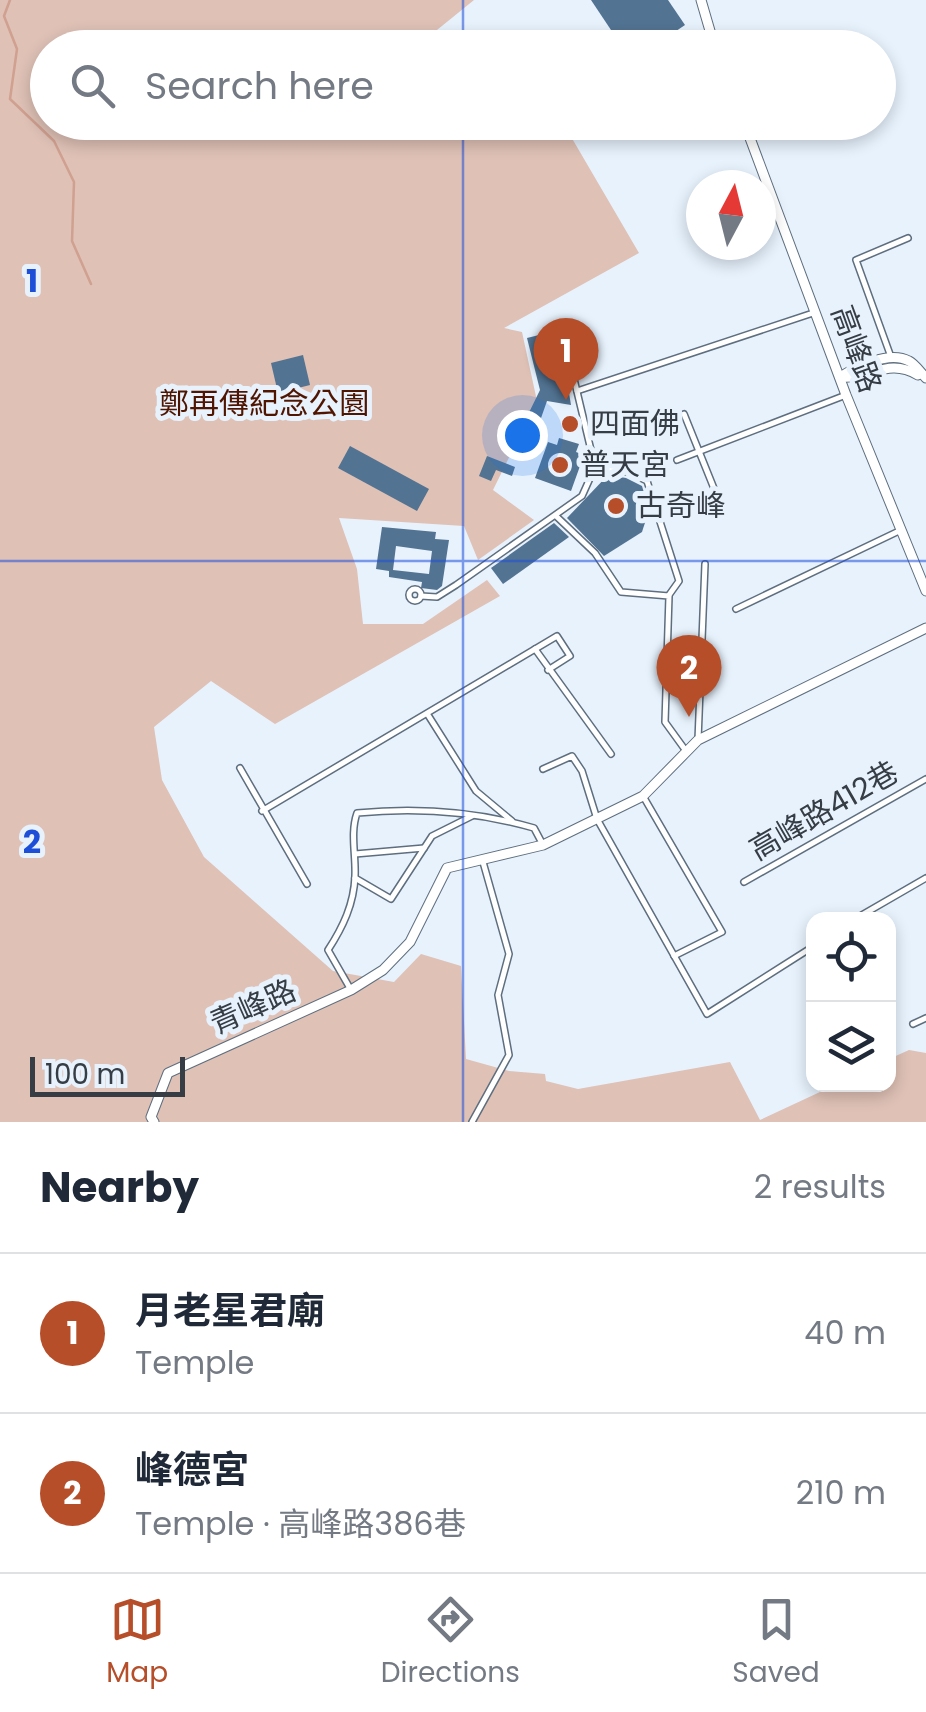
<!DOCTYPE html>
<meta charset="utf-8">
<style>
:root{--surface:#fff;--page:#f2f2f3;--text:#1f2937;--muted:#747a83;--line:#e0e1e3;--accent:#b54e29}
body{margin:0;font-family:Poppins,"Noto Sans TC",sans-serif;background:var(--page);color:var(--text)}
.controls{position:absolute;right:30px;bottom:30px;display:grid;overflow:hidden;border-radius:20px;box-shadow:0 5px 15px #0003}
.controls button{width:90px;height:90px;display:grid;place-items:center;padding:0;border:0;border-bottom:2px solid var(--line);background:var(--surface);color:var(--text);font:50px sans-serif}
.compass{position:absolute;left:686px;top:170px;width:90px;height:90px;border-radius:50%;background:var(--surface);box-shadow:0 5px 15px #0003;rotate:7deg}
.scale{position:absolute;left:30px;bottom:25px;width:155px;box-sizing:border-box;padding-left:10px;border:5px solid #363d44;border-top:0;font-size:28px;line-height:35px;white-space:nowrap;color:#363d44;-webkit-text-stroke:8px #e7f2fd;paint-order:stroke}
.you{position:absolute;left:522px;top:435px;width:35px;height:35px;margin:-25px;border:8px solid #fff;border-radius:50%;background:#1a73e8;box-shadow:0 0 0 15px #1a73e833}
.badge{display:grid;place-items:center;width:65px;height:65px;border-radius:50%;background:var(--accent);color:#fff;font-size:32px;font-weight:700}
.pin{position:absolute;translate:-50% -82px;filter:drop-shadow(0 2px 5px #0008)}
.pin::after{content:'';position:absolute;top:52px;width:35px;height:30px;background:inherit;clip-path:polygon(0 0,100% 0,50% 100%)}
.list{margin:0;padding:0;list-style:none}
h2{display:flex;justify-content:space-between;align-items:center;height:130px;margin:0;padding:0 40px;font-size:42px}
h2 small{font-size:32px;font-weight:400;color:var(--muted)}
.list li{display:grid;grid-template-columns:65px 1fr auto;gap:30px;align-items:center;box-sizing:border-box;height:160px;padding:0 40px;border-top:2px solid var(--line)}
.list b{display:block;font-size:38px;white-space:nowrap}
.list p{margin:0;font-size:32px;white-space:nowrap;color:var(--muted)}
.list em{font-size:32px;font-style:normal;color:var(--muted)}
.icon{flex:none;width:55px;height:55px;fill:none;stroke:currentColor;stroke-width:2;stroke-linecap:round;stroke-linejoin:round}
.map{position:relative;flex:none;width:926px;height:1122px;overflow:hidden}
.search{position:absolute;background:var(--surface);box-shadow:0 5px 15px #0003;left:30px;right:30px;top:30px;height:110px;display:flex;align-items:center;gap:25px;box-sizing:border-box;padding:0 35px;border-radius:55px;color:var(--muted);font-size:38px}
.sheet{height:450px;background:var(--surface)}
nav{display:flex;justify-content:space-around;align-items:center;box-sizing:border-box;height:140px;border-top:2px solid var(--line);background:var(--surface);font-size:28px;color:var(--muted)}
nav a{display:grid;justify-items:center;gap:5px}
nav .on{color:var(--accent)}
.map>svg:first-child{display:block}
.green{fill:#dfc1b6}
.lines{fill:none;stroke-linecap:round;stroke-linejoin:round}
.stream{stroke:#d0a090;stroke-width:2.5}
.building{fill:#527392;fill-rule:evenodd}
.service-casing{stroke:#5e6e7e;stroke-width:8}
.minor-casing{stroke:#5e6e7e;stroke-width:11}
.service{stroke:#fff;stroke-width:5}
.minor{stroke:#fff;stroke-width:9}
.grid{fill:none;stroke:#1d4ed8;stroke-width:2.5;stroke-opacity:0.55}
.poi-dot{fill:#b54e29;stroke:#e7f2fd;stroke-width:4}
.labels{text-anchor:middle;stroke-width:10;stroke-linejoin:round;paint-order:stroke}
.street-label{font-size:30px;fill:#363d44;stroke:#e7f2fd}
.park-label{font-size:30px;fill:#4f1501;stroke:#e7f2fd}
.poi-label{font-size:30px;fill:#363d44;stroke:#e7f2fd;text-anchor:start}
.grid-label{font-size:32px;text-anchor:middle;font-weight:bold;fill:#1d4ed8;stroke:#e7f2fd;stroke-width:10;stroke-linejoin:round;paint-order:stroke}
</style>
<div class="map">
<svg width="926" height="1122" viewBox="0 0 926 1122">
<rect width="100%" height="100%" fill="#e7f2fd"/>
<polygon class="green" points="0,0 474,0 416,47 48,48 48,122 563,123 639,253 504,328 522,332 537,401 493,490 534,520 478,560 464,526 339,518 357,569 363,624 423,624 487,580 500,596 275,724 211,681 154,727 162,780 204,857 333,971 394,982 421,954 461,966 466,1059 509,1071 545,1074 546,1081 578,1089 730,1062 760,1120 835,1085 888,1084 889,1059 909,1050 926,1053 926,1122 0,1122"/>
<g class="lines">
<polyline class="stream" points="10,0 4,16 17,49 10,99 54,141 74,182 72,241 91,284"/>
</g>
<g class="building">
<polygon points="591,0 668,0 685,25 651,48 623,48"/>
<polygon points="579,325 586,351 567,352 563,357 571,405 547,401 534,438 519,433 540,390 527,338"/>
<polygon points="303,355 310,385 278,393 271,363"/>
<polygon points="559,438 579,444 576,452 584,455 571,491 535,478 548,442 557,445"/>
<polygon points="350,446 429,489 417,511 338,468"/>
<polygon points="487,456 515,467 512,476 496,470 491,481 479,476"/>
<polygon points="608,475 626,478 642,486 649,510 642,532 604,556 567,518"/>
<polygon points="554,523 569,537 503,584 491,568"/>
<path d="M382,527L436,532L435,539L449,540L442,586L437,590L421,588L422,582L389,577V571L376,569ZM396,546L432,551L429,574L393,570Z"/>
</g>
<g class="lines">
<defs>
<g id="service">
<polyline points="891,357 856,260 908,238"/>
<polyline points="577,391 816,312"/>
<polyline points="684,414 715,491"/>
<polyline points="677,460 846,395"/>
<polyline points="595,467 628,472 647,481 679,581 669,595"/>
<polyline points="556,516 595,553 621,592 669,596 665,722 686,751"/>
<circle cx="415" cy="595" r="6"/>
<polyline points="421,596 437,597 456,585 582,496 595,467 569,358"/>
<polyline points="736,609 899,531"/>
<polyline points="535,649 611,754"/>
<polyline points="428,715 476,791 512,821"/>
<polyline points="698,740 705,564"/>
<polyline points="240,768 307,884"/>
<polyline points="543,769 572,756 582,771 597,819 707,1014 814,946"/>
<polyline points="643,796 722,932 674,956"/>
<polyline points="262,811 557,636 570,656 548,670"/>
<polyline points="355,854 424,848"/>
<polyline points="355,878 391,899 432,836 472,816"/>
<polyline points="744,882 926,779"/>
<polyline points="855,919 926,878"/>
<path d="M351,990L328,950C343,927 354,904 355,876C356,855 350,833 357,813C418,807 475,811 534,828L542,843"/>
<polyline points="913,1024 926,1018"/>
<polyline points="472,1122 509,1055 498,995 509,954 483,862"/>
</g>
<g id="minor">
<polyline points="701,0 715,48"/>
<polyline points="744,122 846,395 926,591"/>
<path d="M840,377C856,367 889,350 909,361C915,364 921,373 926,378"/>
<path d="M840,377C871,380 887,357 918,375"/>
<polyline points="154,1122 151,1117 168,1073 351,990 383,970 410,942 447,868 543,845 643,796 698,740 926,628"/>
</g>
</defs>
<use href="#service" class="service-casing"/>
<use href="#minor" class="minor-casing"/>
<use href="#service" class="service"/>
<use href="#minor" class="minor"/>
</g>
<path class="grid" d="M463,0V48M463,122V1122M0,561H926"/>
<g class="poi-dot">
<circle cx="570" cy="424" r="10"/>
<circle cx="560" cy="465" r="10"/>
<circle cx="616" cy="506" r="10"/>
</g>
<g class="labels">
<g class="street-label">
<text transform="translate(856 349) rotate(70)" y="10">高峰路</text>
<text transform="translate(824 811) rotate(-30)" y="10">高峰路412巷</text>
<text transform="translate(253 1007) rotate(-24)" y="10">青峰路</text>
</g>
<g class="park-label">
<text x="264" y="414">鄭再傳紀念公園</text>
</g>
<g class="poi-label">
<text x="590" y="434">四面佛</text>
<text x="580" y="475">普天宮</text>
<text x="636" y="516">古奇峰</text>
</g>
</g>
<g class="grid-label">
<text x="32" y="292">1</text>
<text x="32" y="853">2</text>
</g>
</svg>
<div class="controls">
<button><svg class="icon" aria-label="locate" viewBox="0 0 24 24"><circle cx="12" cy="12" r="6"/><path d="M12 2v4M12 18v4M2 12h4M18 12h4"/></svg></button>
<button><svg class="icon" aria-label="layers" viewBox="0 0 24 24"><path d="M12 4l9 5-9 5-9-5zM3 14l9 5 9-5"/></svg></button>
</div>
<svg class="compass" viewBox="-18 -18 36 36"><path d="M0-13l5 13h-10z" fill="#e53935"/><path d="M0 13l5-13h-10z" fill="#747a83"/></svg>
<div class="scale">100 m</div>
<div class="you"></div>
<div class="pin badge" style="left:566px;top:400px">1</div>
<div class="pin badge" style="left:689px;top:717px">2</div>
<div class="search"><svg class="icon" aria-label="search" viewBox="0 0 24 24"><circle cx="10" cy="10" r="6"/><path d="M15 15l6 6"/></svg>Search here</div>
</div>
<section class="sheet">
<h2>Nearby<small>2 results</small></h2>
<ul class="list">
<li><span class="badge">1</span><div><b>月老星君廟</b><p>Temple</p></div><em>40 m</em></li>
<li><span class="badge">2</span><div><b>峰德宮</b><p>Temple · 高峰路386巷</p></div><em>210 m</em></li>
</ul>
</section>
<nav>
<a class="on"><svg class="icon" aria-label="map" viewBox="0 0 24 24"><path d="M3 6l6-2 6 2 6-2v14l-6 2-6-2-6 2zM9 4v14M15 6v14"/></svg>Map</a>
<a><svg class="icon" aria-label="directions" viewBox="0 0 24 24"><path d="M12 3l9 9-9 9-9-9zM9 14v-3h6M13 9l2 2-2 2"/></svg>Directions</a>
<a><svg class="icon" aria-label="saved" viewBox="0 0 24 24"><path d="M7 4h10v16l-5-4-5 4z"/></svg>Saved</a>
</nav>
